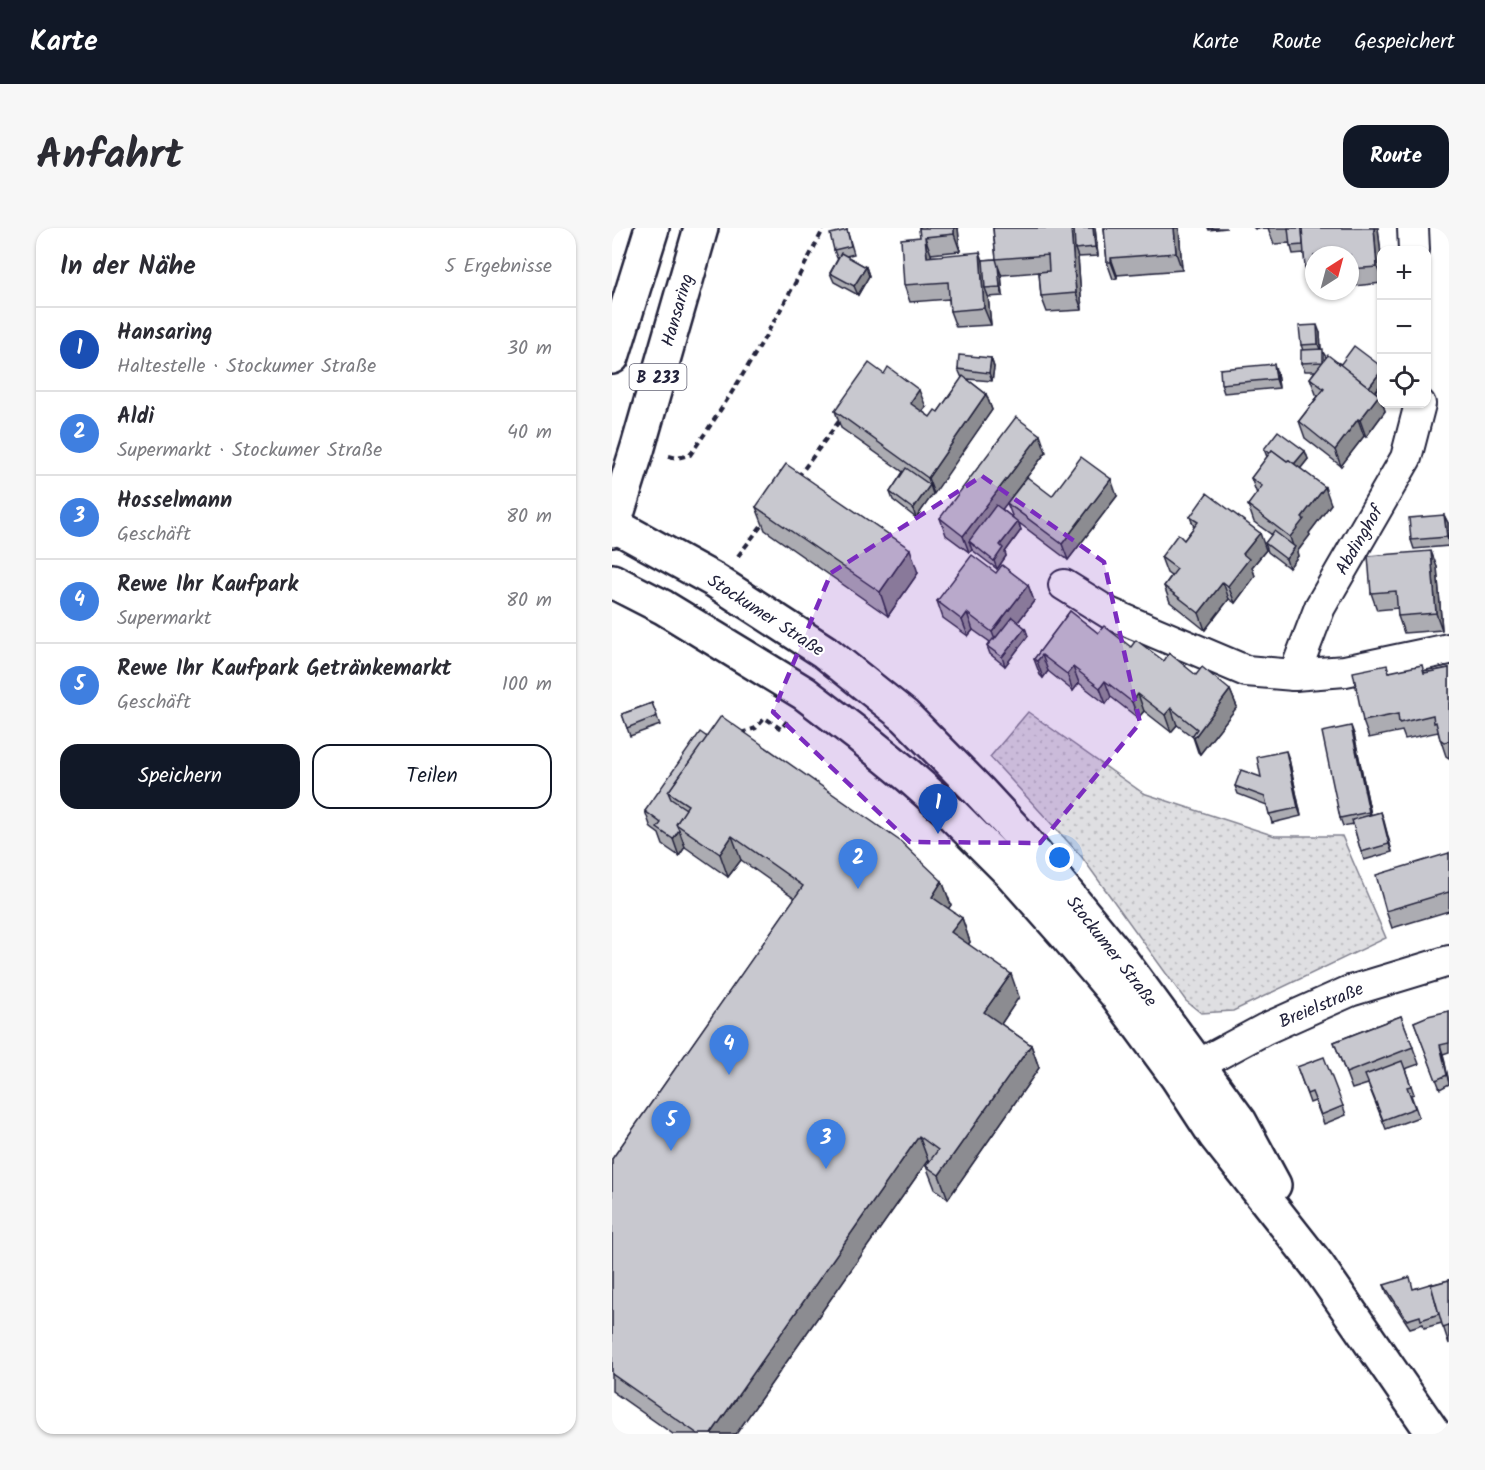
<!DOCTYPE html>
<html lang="de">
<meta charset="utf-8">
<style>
:root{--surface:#fff;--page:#f7f7f7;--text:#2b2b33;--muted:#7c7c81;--line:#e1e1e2;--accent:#111827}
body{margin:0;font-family:Kalam,sans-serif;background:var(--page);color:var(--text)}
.controls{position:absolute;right:18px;top:18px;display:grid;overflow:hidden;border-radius:12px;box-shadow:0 2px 4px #0004}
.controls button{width:54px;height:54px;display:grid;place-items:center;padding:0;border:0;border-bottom:2px solid var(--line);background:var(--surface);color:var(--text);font:30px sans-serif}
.compass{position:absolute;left:693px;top:18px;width:54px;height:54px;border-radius:50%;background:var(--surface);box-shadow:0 2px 4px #0004;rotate:36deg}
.you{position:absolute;left:448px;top:630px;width:21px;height:21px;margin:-15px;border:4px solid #fff;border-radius:50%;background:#1a73e8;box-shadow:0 0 0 9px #1a73e833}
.badge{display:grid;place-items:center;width:39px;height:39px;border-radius:50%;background:var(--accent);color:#fff;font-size:20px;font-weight:700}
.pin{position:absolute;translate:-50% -50px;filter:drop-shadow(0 2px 3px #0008)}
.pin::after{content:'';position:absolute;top:32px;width:21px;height:18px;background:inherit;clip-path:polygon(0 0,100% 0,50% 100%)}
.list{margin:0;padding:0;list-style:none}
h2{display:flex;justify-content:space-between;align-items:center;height:78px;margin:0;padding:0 24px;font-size:26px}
h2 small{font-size:20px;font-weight:400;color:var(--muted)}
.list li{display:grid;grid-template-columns:39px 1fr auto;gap:18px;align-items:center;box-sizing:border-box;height:84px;padding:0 24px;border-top:2px solid var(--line)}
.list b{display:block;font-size:22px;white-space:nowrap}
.list p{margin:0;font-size:20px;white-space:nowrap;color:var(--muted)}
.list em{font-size:20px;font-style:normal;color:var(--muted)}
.actions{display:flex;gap:12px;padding:18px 24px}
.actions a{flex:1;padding:14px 0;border:2px solid var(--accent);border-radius:18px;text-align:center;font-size:21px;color:var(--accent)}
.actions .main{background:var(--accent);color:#fff}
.icon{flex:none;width:33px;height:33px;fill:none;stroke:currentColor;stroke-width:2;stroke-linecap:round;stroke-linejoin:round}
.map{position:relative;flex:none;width:837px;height:1206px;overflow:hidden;border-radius:18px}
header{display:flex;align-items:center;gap:36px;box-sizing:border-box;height:84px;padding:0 30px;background:var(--accent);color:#fff}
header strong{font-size:28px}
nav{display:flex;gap:33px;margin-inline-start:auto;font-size:21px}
.intro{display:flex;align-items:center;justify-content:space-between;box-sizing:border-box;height:144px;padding:0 36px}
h1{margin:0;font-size:42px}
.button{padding:15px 27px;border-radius:18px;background:var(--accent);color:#fff;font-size:21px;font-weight:700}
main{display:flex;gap:36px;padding:0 36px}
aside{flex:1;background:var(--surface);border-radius:18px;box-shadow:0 2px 4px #0004}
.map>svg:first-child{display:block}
.grass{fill:url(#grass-dots);stroke:#80808e;stroke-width:1.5}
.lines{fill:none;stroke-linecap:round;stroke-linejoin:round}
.minor-casing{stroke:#22223b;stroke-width:34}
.secondary-casing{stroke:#22223b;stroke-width:38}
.primary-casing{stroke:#22223b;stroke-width:38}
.path{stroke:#22223b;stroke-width:4;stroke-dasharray:6 4.5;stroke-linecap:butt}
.minor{stroke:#fff;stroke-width:30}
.secondary{stroke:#fff;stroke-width:33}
.primary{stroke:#fff;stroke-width:33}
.wall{fill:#acacb2;stroke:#22223b;stroke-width:1.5}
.shaded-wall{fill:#8c8c91;stroke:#22223b;stroke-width:1.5}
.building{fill:#c8c8cf;stroke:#22223b;stroke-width:1.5}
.marked{fill:#7b2cbf;fill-opacity:0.2;stroke:#7b2cbf;stroke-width:4.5;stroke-dasharray:12 8;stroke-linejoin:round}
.labels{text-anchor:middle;stroke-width:4.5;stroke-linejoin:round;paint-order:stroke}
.shield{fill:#fff;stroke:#646476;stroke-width:1.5}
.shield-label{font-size:16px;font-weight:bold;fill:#22223b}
.street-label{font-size:18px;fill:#22223b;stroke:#fff}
</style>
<header>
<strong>Karte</strong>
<nav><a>Karte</a><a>Route</a><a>Gespeichert</a></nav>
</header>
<div class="intro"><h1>Anfahrt</h1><a class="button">Route</a></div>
<main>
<aside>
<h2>In der Nähe<small>5 Ergebnisse</small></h2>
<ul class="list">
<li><span class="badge" style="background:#1a4fb4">1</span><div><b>Hansaring</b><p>Haltestelle · Stockumer Straße</p></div><em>30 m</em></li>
<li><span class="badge" style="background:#3f7fe0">2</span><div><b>Aldi</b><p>Supermarkt · Stockumer Straße</p></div><em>40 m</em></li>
<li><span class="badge" style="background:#3f7fe0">3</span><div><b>Hosselmann</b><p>Geschäft</p></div><em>80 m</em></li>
<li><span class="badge" style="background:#3f7fe0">4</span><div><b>Rewe Ihr Kaufpark</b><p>Supermarkt</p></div><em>80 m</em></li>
<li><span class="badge" style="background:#3f7fe0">5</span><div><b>Rewe Ihr Kaufpark Getränkemarkt</b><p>Geschäft</p></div><em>100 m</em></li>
</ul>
<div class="actions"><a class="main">Speichern</a><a>Teilen</a></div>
</aside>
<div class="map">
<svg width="837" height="1206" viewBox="0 0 837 1206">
<defs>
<pattern id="grass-dots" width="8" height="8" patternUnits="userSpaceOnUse" patternTransform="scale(1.5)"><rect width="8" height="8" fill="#dfdfe2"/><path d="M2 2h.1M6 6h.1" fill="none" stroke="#bfbfc3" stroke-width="1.8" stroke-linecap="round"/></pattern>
</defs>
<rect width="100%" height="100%" fill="#fff"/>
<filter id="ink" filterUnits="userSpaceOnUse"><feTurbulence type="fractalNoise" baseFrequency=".0167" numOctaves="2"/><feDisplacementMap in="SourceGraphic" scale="12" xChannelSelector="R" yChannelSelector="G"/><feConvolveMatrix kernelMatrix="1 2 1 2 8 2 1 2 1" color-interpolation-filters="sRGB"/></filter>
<g filter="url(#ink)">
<polygon class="grass" points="416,484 531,565 663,608 730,608 774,710 621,783 589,785 574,773 469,628 378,529"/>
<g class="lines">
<defs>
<g id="minor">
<polyline points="801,0 802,22"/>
<polyline points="452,357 497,385 634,443 682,447 708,379 794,230 808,176"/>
<polyline points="682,447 733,443 837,421"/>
<polyline points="586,837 653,801 738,763 837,733"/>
</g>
<g id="secondary">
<polyline points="0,296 102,352 213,424 293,488 366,562 404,603 507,729 628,894 662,957"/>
<polyline points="0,353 51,379 192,465 248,508 297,548 341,587 397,643 453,706 504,766 565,849 603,907 706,1038 822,1206"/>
</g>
<g id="primary">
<polyline points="0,129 40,0"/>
<polyline points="0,302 26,219 89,0"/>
</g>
</defs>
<use href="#minor" class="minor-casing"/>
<use href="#secondary" class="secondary-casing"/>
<use href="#primary" class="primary-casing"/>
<g class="path">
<path d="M57,228L65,230L78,227C129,155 172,78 212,0"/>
<polyline points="186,249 228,192"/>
<polyline points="126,328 153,293"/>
<polyline points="129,505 144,500 153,490 169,501 175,493"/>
</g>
<use href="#minor" class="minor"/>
<use href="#secondary" class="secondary"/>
<use href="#primary" class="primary"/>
</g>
<g class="wall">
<polygon points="307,0 346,0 348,23 319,26 319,28 371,32 384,31 381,0 483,0 486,28 466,29 470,82 435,84 429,68 427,44 390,47 389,46 391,68 376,69 376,68 379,97 344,99 338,83 337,71 298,74 292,57 308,9"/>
<polygon points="492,0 567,0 570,42 505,47 505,50 501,51 495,34"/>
<polygon points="596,0 615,0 597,2"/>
<polygon points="642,0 766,0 770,36 770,55 742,58 738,48 738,27 702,27 702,55 699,56 693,39 692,25 681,26 678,15 662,16 656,0 643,1"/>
<polygon points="235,2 242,26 234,28 254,39 257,48 246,67 222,54 218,45 227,30 225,30 222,22"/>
<polygon points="708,105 709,121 714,129 770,155 763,163 767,167 770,176 771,176 773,183 754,209 752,208 729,238 693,210 687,193 706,168 704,166 698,150 703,143 693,143 689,135 691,122 689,117"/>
<polygon points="379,130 382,139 380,153 355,151 374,166 380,182 304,290 281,272 278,264 291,244 229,200 223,183 314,179 310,183 318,189 326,184 350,150 346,141"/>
<polygon points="665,145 667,160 612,165 609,156"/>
<polygon points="652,221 693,223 696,231 688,241 719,276 697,305 698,307 685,324 686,328 677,340 656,324 653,315 660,307 642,294 636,277 645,266 639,250 655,229"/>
<polygon points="434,224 390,281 401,290 395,275 440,268 505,268 456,332 407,295 409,302 393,324 394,328 385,341 360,322 357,324 334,307 328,290"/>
<polygon points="144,279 306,345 276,388 153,302"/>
<polygon points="832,287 836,295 837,318 802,321 799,312"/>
<polygon points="578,289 654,322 640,339 643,348 623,375 617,371 593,402 558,374 552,358 559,348 555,345 549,329 572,312 582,299"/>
<polygon points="825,339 830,402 792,405 786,388 786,380 765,382 759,365"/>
<polygon points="384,345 416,357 422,373 406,394 413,400 416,408 393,438 378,426 375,418 378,414 361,402 356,408 331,390 325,373"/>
<polygon points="458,383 486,405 552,433 618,462 625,479 588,526 586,524 581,509 565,497 559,504 532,483 526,490 499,469 494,476 467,455 461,463 436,443 431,450 428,447 422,431"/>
<polygon points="837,440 837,530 834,528 826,504 793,511 790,503 757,510 751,493 778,444 813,445"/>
<polygon points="40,475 48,497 18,508 10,486"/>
<polygon points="742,506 759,587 769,584 780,624 752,632 741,596 731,598 728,590"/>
<polygon points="95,509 330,653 339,677 336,681 350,690 358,714 356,716 407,769 389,796 419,817 427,840 336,971 323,961 314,938 318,933 316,932 124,1206 61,1206 0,1163 0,931 183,670 129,632 116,649 73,619 67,628 51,617 47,606 39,600 33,583"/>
<polygon points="677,531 689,588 660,595 655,577 626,566 623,558 649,549"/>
<polygon points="837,625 837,683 780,700 774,683"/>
<polygon points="837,783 837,824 831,826 837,856 828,861 802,794"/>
<polygon points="789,788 807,836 793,841 802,866 799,867 807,889 774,901 756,856 740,861 722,814"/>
<polygon points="685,839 731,878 734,887 712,896 703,873 698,875"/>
<polygon points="837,1052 837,1116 830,1095 812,1100 811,1096 798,1100 775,1065 772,1057 802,1061"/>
</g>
<g class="shaded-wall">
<polygon points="342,0 346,0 348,23 342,6"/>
<polygon points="459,0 464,0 463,21 466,29 470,82 464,65"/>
<polygon points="481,0 483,0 486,28 483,19"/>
<polygon points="562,0 567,0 570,42 564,25"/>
<polygon points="762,0 766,0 770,36 770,51 765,39"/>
<polygon points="313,9 319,26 321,45 315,29"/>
<polygon points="368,24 374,41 373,60 376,68 379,97 372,80"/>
<polygon points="499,30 505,47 505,50 499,34"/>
<polygon points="386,38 389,46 391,68 388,59"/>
<polygon points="254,39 257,48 246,67 242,58"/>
<polygon points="705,97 708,105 709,124 706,116"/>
<polygon points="379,130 382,139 380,153 377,145"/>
<polygon points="662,136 665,145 667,160 664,151"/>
<polygon points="770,142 770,155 757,171 754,163"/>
<polygon points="307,162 314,179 304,191 298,175"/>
<polygon points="374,166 380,182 322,266 316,250"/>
<polygon points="767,167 770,176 771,176 773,183 754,209 748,192"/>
<polygon points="746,191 752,208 729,238 723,222"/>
<polygon points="428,207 434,224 362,318 357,313 360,322 357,324 351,308"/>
<polygon points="693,223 696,231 681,250 678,241"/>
<polygon points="499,251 505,268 456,332 450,316"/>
<polygon points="318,257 321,266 304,290 301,281"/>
<polygon points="713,259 719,276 697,305 698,307 685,324 686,328 677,340 674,331 682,321 678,309 690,289"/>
<polygon points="832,287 836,295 837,316 835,309"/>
<polygon points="406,294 409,302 393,324 394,328 385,341 382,333 388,317"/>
<polygon points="648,305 654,322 640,339 643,348 623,375 616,358 631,326"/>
<polygon points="298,321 306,345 276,388 268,364"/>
<polygon points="819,323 825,339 830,402 824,385"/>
<polygon points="611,354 617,371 593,402 587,385"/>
<polygon points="416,357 422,373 386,420 380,404"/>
<polygon points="355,385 361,402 356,408 350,392"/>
<polygon points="413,400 416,408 393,438 390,429"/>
<polygon points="430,427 436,443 431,450 425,433"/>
<polygon points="461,439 467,455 461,463 455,446"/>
<polygon points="493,453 499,469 494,476 488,460"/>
<polygon points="618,462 625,479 588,526 582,510"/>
<polygon points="526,466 532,483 526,490 520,474"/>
<polygon points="559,480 565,497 559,504 553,487"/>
<polygon points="739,498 742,506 760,592 757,584"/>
<polygon points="674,523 677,531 689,588 686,580"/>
<polygon points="769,584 772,593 780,624 777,616"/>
<polygon points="67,602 73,619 67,628 61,611"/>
<polygon points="120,608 129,632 116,649 108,626"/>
<polygon points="330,653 339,677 328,693 320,669"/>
<polygon points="350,690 358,714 347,728 339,704"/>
<polygon points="399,746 407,769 381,808 372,784"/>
<polygon points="419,817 427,840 336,971 327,947"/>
<polygon points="828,817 831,826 837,854 835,847"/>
<polygon points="307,908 316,932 124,1206 99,1206"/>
</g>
<g class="building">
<polygon points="307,0 342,0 342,6 313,9 315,29 368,24 372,80 338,83 336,54 292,57 289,11 308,9"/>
<polygon points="381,0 459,0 464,65 429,68 427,44 437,43 436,27 384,31"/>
<polygon points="462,0 481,0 483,19 463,21"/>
<polygon points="492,0 562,0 564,25 499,30 499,34 495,34"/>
<polygon points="676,0 690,0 691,17 678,18"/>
<polygon points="690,0 762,0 765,39 738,41 738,27 702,27 702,38 693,39"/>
<polygon points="235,2 239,18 222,22 218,6"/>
<polygon points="229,25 254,39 242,58 218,45"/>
<polygon points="384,31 386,38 388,59 373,60 371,32"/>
<polygon points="705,97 706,116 689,117 687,98"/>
<polygon points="742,118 770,139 770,142 757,159 728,137"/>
<polygon points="711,121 711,134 689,135 689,122"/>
<polygon points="347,127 379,130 377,145 346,141"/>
<polygon points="716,127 767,167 748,192 746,191 723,222 687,193 712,161 698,150"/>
<polygon points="257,135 272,146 276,139 307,162 298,175 318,189 323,182 326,184 351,148 374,166 316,250 223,183"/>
<polygon points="662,136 664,151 609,156 608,141"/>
<polygon points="404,189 428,207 351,308 328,290"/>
<polygon points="666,203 693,223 682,236 677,232 675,233 660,222 658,225 652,221"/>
<polygon points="660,222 675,233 677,232 713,259 690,289 692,291 678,309 636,277 650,258 639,250"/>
<polygon points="469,229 499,251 450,316 395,275 415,249 440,268"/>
<polygon points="174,236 298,321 268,364 144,279"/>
<polygon points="294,240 318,257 301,281 278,264"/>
<polygon points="595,265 648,305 631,326 637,331 616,358 611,354 587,385 552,358 565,341 549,329 566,306 572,312 586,294 578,289"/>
<polygon points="384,277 406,294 388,317 391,320 382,333 357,313"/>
<polygon points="832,287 835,309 799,312 797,290"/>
<polygon points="662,303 683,319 674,331 653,315"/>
<polygon points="819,323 824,385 786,388 784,363 759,365 756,328"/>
<polygon points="360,327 384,345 390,337 416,357 380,404 355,385 350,392 325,373"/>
<polygon points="458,383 486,405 492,398 519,419 524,412 552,433 557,425 584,447 590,439 618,462 582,510 580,508 585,501 559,480 553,487 526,466 520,474 493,453 488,460 461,439 455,446 430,427 425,433 422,431"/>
<polygon points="400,389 413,400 390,429 375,418 381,411 382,412"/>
<polygon points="775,437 777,444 810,437 812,445 837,440 837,513 832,514 828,511 824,494 822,495 821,487 787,495 786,486 751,493 741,444"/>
<polygon points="40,475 45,488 15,500 10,486"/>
<polygon points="109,488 288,613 330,653 320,669 350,690 339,704 399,746 372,784 419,817 327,947 314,938 326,922 307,908 99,1206 86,1206 0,1146 0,931 191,658 120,608 108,626 64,596 76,577 56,564"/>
<polygon points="739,498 757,584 728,590 710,504"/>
<polygon points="88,504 95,509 56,564 59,571 74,581 64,596 67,602 61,611 45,600 49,595 33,583"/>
<polygon points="674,523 686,580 657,586 653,569 623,558 629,542 649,549 645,529"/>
<polygon points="769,584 777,616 749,624 740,592"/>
<polygon points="837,625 837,664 774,683 764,647"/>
<polygon points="837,783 837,815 828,817 835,847 824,852 802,794 816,788"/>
<polygon points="789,788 801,819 734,845 722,814"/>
<polygon points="712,829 731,878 709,887 700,864 695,866 685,839"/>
<polygon points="790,833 799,858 795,859 803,880 771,892 753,847"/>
<polygon points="798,1049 801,1061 821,1055 819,1057 827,1086 809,1092 808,1088 795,1092 772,1057"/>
<polygon points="837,1052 837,1098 831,1100 819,1057"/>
</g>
</g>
<path class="marked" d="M370,248L492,334L528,495L428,615L298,614L161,484L219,345Z"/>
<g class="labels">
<rect class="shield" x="17.5" y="136" width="57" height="26" rx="4.5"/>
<g class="shield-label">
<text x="46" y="155">B 233</text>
</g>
<g class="street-label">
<text transform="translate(65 82) rotate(-74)" y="6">Hansaring</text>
<text transform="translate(747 312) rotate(-60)" y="6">Abdinghof</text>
<text transform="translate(154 387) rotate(33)" y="6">Stockumer Straße</text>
<text transform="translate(500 723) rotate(52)" y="6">Stockumer Straße</text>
<text transform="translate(709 777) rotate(-23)" y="6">Breielstraße</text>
</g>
</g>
</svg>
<div class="controls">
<button>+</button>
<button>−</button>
<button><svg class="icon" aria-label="locate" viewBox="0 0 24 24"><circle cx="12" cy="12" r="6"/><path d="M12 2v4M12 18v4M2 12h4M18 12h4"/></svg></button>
</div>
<svg class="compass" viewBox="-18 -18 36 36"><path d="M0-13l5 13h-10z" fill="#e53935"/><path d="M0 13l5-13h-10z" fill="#7c7c81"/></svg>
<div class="you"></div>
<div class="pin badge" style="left:326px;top:606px;background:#1a4fb4">1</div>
<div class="pin badge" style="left:246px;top:661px;background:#3f7fe0">2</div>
<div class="pin badge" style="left:214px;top:941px;background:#3f7fe0">3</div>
<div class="pin badge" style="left:117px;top:847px;background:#3f7fe0">4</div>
<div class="pin badge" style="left:59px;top:923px;background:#3f7fe0">5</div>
</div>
</main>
